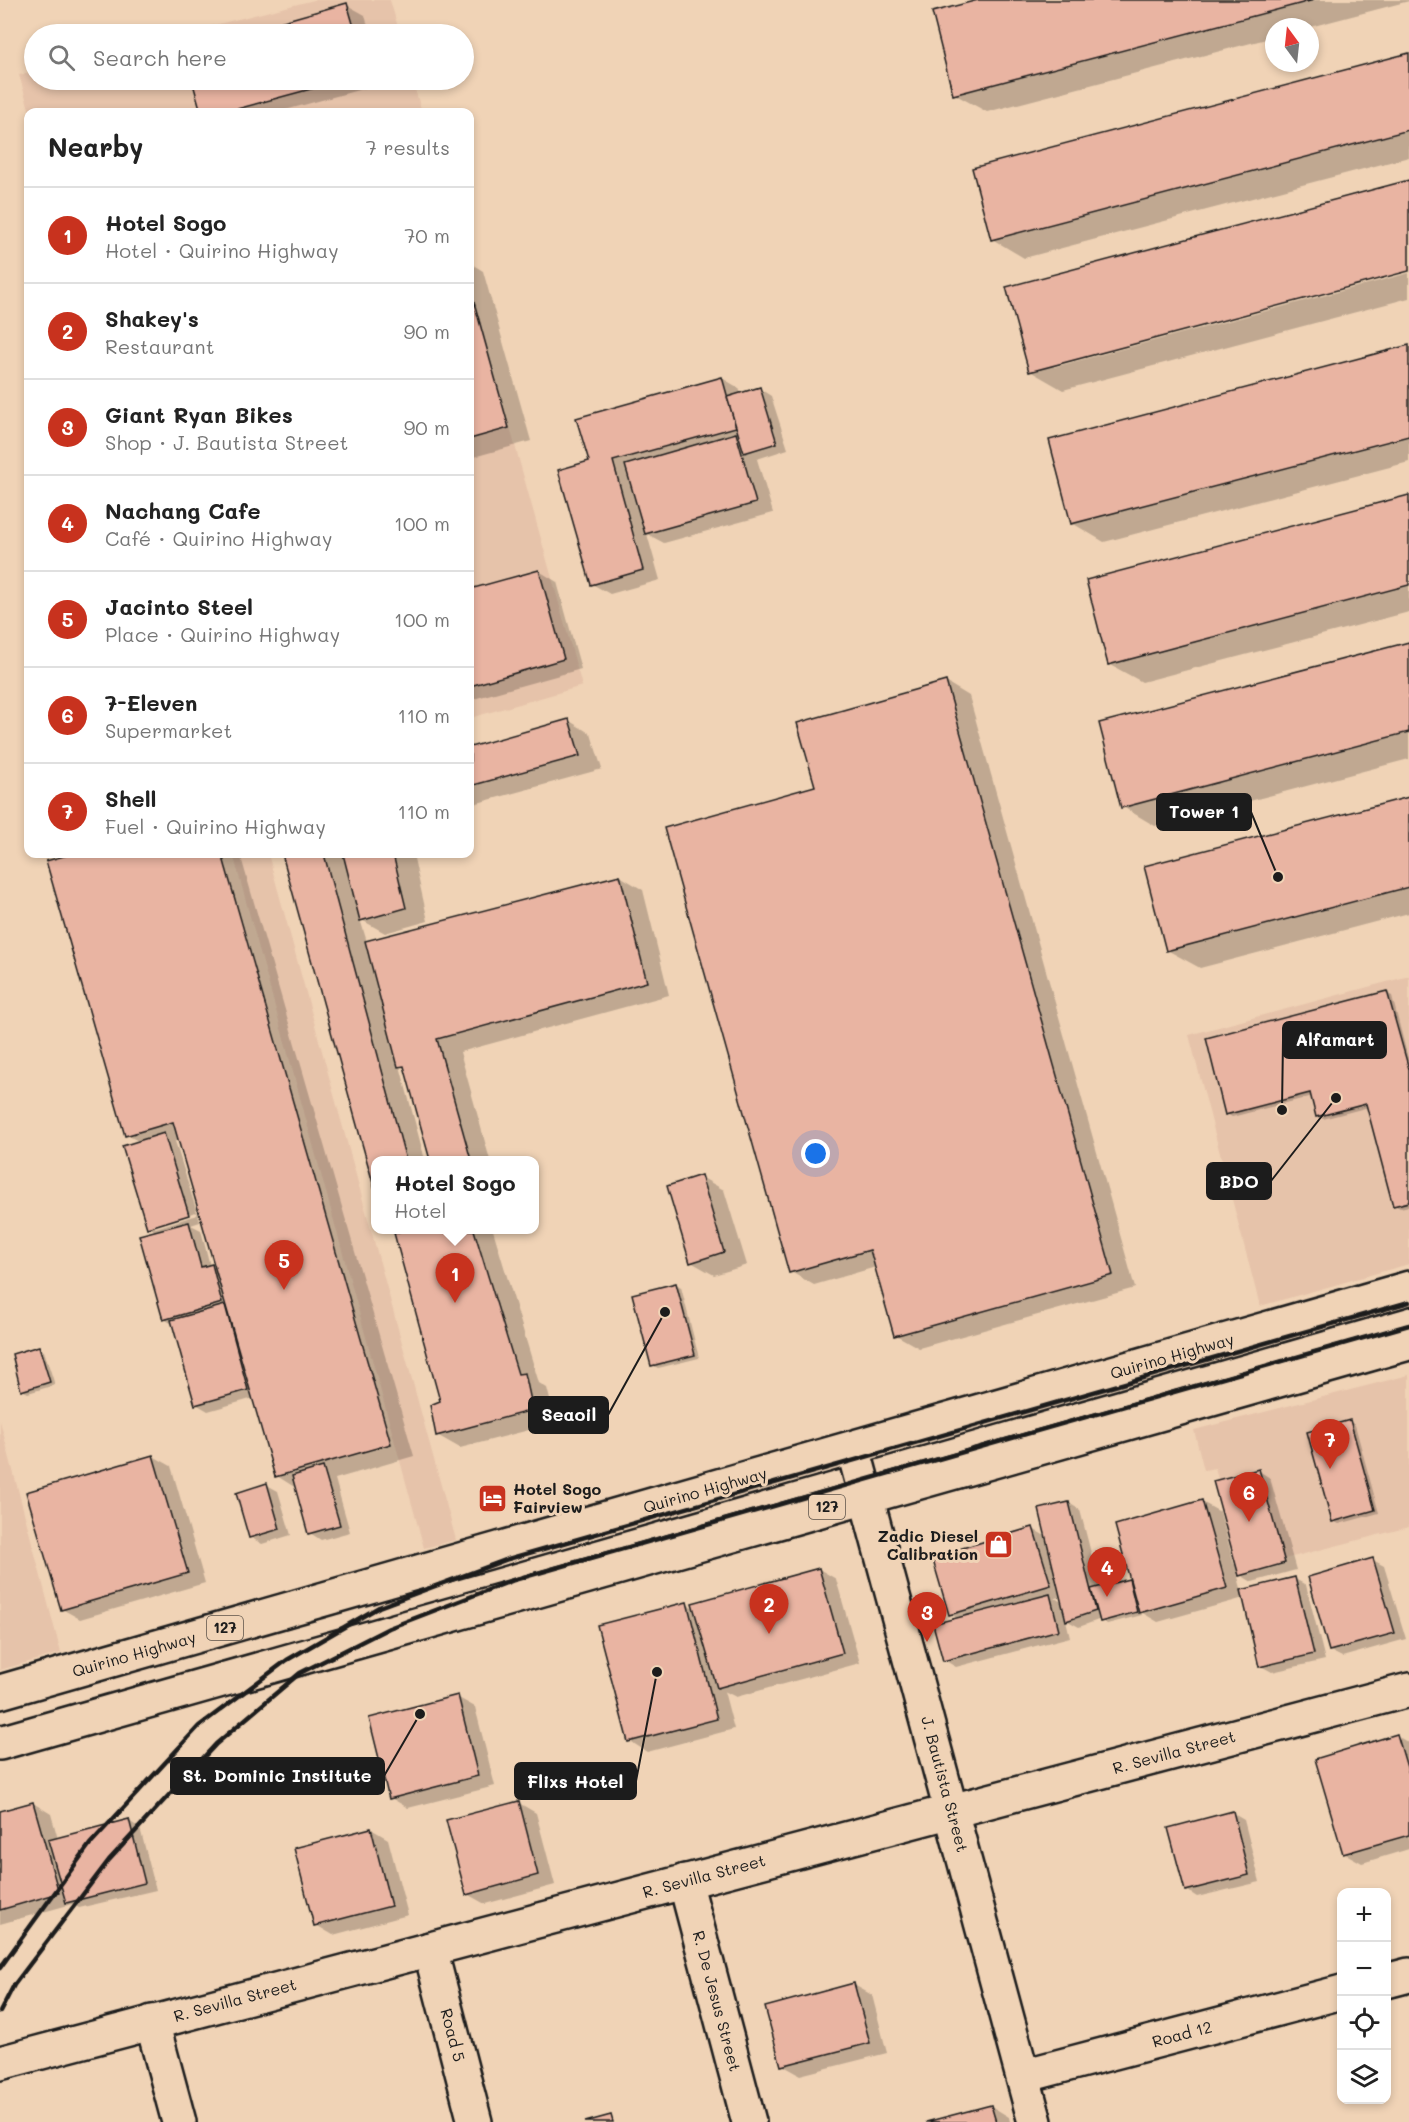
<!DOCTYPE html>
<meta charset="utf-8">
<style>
:root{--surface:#fff;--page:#f6f6f6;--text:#222;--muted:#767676;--line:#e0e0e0;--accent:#c8321e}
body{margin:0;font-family:Mali,sans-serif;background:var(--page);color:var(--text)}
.controls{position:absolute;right:18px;bottom:18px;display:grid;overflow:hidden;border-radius:12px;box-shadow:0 3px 9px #0003}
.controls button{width:54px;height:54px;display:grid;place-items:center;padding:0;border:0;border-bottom:2px solid var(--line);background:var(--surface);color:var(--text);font:30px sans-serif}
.compass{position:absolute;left:1265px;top:18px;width:54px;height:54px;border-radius:50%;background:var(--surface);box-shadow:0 3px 9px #0003;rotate:345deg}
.you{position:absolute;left:816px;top:1154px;width:21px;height:21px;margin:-15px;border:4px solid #fff;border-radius:50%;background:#1a73e8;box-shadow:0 0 0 9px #1a73e833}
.badge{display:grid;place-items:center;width:39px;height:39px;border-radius:50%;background:var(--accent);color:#fff;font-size:20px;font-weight:700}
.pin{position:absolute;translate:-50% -50px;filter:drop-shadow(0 2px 3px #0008)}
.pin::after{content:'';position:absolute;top:32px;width:21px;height:18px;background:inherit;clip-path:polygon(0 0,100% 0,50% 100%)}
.popup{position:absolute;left:371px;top:1156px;width:168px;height:78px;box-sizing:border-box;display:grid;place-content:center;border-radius:12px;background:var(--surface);filter:drop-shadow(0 2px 4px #0005);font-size:20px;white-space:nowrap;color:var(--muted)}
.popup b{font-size:22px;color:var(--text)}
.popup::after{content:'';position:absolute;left:50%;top:100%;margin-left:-12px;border:12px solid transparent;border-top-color:var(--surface)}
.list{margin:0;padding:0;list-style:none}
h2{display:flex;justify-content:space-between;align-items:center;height:78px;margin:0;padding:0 24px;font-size:26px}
h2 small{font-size:20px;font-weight:400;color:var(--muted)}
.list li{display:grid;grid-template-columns:39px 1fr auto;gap:18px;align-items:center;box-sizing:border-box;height:96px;padding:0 24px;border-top:2px solid var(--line)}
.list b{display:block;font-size:22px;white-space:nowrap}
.list p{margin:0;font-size:20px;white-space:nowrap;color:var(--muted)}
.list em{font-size:20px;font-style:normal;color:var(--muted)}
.icon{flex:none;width:33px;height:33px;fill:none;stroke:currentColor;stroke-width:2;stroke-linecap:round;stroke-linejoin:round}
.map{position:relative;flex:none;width:1409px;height:2122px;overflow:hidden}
.search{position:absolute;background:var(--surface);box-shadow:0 3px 9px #0003;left:24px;top:24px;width:450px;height:66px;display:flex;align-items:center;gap:15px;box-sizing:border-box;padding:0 21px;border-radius:33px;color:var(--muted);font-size:22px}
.panel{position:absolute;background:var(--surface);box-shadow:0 3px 9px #0003;left:24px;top:108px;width:450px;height:750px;border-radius:12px}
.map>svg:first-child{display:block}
.built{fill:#e6c3aa}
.shadow{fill:#0003;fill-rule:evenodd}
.building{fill:#e9b4a2;stroke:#1c1c1c;stroke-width:1.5}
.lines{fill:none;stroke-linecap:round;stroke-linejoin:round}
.street-casing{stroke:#1c1c1c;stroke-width:38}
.primary-casing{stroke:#1c1c1c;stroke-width:38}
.street{stroke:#f0d3b6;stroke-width:33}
.primary{stroke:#f0d3b6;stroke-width:33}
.rail{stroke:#1c1c1c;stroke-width:4.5}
.labels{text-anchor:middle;stroke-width:6;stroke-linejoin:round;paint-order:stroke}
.shield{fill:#f0d3b6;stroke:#5c534a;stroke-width:1.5}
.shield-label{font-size:15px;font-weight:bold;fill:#1c1c1c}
.street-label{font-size:16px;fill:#1c1c1c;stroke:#f0d3b6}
.poi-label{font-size:16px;font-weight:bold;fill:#1c1c1c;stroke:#f0d3b6;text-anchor:start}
.leader{fill:none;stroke:#1c1c1c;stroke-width:2}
.callout-dot{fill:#1c1c1c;stroke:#f0d3b6;stroke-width:2}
.callout{fill:#1c1c1c;stroke:#1c1c1c;stroke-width:2}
.callout-label{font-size:18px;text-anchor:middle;font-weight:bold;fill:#fff}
</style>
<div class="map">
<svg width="1409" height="2122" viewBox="0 0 1409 2122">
<rect width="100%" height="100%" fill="#f0d3b6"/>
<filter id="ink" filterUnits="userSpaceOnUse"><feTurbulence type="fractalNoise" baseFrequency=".0167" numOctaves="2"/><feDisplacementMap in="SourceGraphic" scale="12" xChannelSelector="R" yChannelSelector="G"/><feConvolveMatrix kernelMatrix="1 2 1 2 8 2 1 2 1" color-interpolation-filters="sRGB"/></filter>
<g filter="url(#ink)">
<g class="built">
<polygon points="314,0 390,0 400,34 179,34"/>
<polygon points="34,72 34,80 412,80 422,112 30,112 19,75"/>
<polygon points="470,284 582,686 470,718"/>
<polygon points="233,854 268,854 456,1540 424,1548"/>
<polygon points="1409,976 1409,1264 1260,1306 1189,1035"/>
<polygon points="1409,1375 1409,1527 1242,1570 1215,1468 1204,1470 1194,1430"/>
<polygon points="0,1421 61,1653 0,1670"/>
</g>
<g class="shadow">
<polygon points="984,0 1409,0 1409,1 1310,27 1274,27 1274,37 987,112 954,94"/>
<polygon points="347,5 365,15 370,34 243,34"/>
<polygon points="1409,55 1409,157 1024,258 992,239"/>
<polygon points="193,80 383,80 384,83 278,112 202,112"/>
<polygon points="1409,181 1409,270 1054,364 1054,367 1409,273 1409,298 1063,390 1030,371"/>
<polygon points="470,263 483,271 531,441 470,458"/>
<polygon points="1409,347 1409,462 1104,542 1072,523"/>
<polygon points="722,378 739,388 741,394 760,389 771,396 788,449 757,459 773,513 664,543 647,534 660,580 610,594 592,584 590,463"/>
<polygon points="1409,497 1409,612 1142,682 1109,664"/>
<polygon points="539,571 557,582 581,669 470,700 470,591"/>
<polygon points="1409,644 1409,759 1155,826 1123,807"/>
<polygon points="946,682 969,696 1135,1288 919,1348 896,1335 876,1267 814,1285 791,1272 817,787"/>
<polygon points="568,720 591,734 602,769 470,805 470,749"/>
<polygon points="1409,798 1409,913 1200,968 1167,950"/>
<path d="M77,854H240L414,1456L335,1479L350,1532L321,1540L310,1533L296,1488L277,1476L254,1398L208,1411L196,1404L174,1325L164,1319L157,1232L149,1227L140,1142L127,1135L48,862ZM180,1140L217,1269L210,1266L201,1230L191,1225L200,1222L175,1141ZM196,1212L197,1215L155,1228V1224Z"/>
<polygon points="283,854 413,854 428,921 385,933 360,919 367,942 620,876 643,890 669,995 460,1052 490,1160 432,1160 407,1070 400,1066 425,1160 376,1160 376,1188"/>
<polygon points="1386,993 1392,996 1409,1062 1409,1206 1400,1208 1394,1205 1369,1107 1323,1119 1317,1116 1313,1096 1232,1117 1227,1114"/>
<polygon points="701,1177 724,1190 747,1265 714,1275 691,1262"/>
<polygon points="391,1230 493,1230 539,1383 547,1388 556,1423 460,1448 437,1435 442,1402 396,1233"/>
<polygon points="676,1284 681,1287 699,1358 658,1368 652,1365"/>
<polygon points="39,1348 44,1351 55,1385 28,1393 22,1390"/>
<polygon points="1350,1422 1355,1425 1379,1513 1339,1524 1333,1521"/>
<polygon points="153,1456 171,1466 205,1583 80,1619 62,1609"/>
<path d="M1259,1471L1270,1478L1296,1570L1252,1582L1237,1573L1242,1592L1295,1579L1306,1585L1325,1660L1272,1672L1261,1666L1244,1598L1158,1622L1141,1612L1142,1615L1107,1624L1101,1619L1079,1627L1066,1620L1070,1637L956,1667L944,1660L959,1619L950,1614L1033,1529L1047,1537L1069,1503L1080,1510L1100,1588L1128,1581L1133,1583L1202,1502L1220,1512L1234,1564L1237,1563ZM1061,1597L1063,1603L1055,1598Z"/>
<polygon points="267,1485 278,1491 291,1535 262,1544 250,1537"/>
<polygon points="1373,1560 1384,1566 1406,1639 1342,1657 1330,1651"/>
<polygon points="819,1569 836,1579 860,1663 736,1697 724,1691 734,1729 647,1752 630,1741 686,1604 696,1609"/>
<polygon points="457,1697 475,1707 495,1786 408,1808 391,1798"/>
<polygon points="1397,1736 1409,1743 1409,1849 1362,1863 1344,1853"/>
<polygon points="33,1803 51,1814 58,1839 129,1821 140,1828 156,1890 79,1908 72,1904 0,1924 0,1813"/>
<polygon points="519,1803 536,1813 555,1885 485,1904 467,1894"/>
<polygon points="1232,1813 1244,1820 1260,1882 1197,1897 1186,1890"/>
<polygon points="371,1829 388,1839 408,1915 333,1935 316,1925"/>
<polygon points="854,1985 872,1995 887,2053 800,2075 782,2065"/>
<polygon points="991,2106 1009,2117 1010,2122 932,2122"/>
</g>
<g class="building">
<polygon points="978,0 1314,0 953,95 932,12"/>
<polygon points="347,3 356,34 237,34"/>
<polygon points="1409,53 1409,130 991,240 972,168"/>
<polygon points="192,80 344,80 226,112 201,112"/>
<polygon points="1409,180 1409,271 1029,372 1006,287"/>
<polygon points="470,288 509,428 470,439"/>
<polygon points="1409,345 1409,436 1071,524 1049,440"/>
<polygon points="722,377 736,427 613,461 643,570 591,585 558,470 589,461 576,418"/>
<polygon points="760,387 777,443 744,453 727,397"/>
<polygon points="736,433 756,503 645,534 625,465"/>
<polygon points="1409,495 1409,585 1108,665 1086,580"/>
<polygon points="539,570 564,659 470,686 470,589"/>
<polygon points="1409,642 1409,732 1121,808 1099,723"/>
<polygon points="946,681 1113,1275 894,1336 870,1250 789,1273 664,828 815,786 797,723"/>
<polygon points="569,719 580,756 470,786 470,747"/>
<polygon points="1409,797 1409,887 1166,951 1144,866"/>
<polygon points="71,854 222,854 391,1444 275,1477 173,1122 125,1136 46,861"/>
<polygon points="282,854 324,854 406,1160 376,1160 376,1194"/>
<polygon points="343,854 393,854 406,908 360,921"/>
<polygon points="620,875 647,982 437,1039 471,1160 430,1160 404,1066 398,1067 365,941"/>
<polygon points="1387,991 1409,1069 1409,1202 1393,1206 1366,1104 1316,1117 1310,1093 1225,1115 1206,1038"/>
<polygon points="164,1133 189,1215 147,1228 122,1146"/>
<polygon points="701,1175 724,1252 690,1263 667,1186"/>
<polygon points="189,1222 201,1267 212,1264 222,1303 163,1320 139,1235"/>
<polygon points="405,1230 474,1230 518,1374 525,1373 533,1410 436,1436 430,1405 440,1401 394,1233"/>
<polygon points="676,1283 695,1355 651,1366 632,1294"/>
<polygon points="225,1305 248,1390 195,1405 171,1320"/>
<polygon points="39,1346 50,1382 21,1391 12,1354"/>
<polygon points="1350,1420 1375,1510 1332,1522 1307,1432"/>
<polygon points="153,1455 188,1573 61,1610 26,1492"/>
<polygon points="323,1467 340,1525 308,1534 292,1476"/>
<polygon points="1259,1469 1285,1563 1239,1576 1213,1481"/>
<polygon points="267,1483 280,1529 249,1538 236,1493"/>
<polygon points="1202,1500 1227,1588 1139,1613 1115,1525"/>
<polygon points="1069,1502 1096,1611 1066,1621 1039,1509"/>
<polygon points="1033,1527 1051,1585 949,1615 932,1557"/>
<polygon points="1373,1558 1395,1633 1329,1651 1308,1577"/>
<polygon points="819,1568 843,1653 717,1688 692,1603"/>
<polygon points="1295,1577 1314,1654 1259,1667 1241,1590"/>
<polygon points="1129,1579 1137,1612 1100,1622 1091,1589"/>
<polygon points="1050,1594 1059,1630 943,1661 933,1624"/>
<polygon points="687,1602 717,1719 628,1742 597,1625"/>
<polygon points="458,1695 478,1776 389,1799 369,1718"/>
<polygon points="1397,1734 1409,1774 1409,1835 1343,1854 1315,1759"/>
<polygon points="519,1801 538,1875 466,1895 446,1820"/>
<polygon points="33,1802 59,1893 0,1910 0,1811"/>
<polygon points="1233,1811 1249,1875 1185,1891 1168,1828"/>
<polygon points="129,1819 145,1883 66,1903 48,1840"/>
<polygon points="371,1828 391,1906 314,1926 294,1848"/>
<polygon points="854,1983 870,2043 781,2066 765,2007"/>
<polygon points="991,2105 996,2122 926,2122"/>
<polygon points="611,2115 613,2122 585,2122"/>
</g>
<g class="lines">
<defs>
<g id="street">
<polyline points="853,1448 1035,2122"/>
<polyline points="685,1881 749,2122"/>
<polyline points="430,1949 475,2122"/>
<polyline points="1386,1981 1409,1975"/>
<polyline points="152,2022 179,2122"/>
<polyline points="0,2063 1409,1690"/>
<polyline points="1023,2076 1342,1992"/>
</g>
<g id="primary">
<polyline points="0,1692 1409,1288"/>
<polyline points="0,1743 1409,1343"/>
</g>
</defs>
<use href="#street" class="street-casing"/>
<use href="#primary" class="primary-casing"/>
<use href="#street" class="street"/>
<use href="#primary" class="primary"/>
<g class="rail">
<polyline points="0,1968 90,1844 199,1726 287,1660 379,1607 508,1559 1409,1302"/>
<polyline points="0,2012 14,1985 109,1860 216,1744 300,1673 389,1628 514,1580 1409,1325"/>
</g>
</g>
</g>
<defs>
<symbol id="hotel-square" viewBox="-11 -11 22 22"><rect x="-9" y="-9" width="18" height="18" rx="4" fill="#c8321e" stroke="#f0d3b6"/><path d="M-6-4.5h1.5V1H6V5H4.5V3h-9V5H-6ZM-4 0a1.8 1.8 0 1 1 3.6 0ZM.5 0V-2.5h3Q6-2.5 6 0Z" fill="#fff"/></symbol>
<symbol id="shop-square" viewBox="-11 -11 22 22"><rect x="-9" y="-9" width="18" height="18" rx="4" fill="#c8321e" stroke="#f0d3b6"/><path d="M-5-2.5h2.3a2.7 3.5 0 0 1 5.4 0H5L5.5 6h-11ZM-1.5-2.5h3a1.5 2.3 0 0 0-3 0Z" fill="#fff"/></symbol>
</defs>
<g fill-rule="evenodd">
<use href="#hotel-square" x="476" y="1482" width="33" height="33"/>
<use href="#shop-square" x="982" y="1528" width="33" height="33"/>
</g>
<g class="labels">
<g class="shield">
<rect x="809" y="1495" width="36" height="24" rx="4.5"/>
<rect x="207" y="1616" width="36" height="24" rx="4.5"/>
</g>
<g class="shield-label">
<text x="827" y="1512">127</text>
<text x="225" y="1633">127</text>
</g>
<g class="street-label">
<text transform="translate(1172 1356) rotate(-16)" y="6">Quirino Highway</text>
<text transform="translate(705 1490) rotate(-16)" y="6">Quirino Highway</text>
<text transform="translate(134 1654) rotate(-16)" y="6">Quirino Highway</text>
<text transform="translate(1174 1752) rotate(-15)" y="6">R. Sevilla Street</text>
<text transform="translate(945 1784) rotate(75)" y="6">J. Bautista Street</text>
<text transform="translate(704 1876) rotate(-15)" y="6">R. Sevilla Street</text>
<text transform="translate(235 2000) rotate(-15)" y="6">R. Sevilla Street</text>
<text transform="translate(717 2001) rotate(75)" y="6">R. De Jesus Street</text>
<text transform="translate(1182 2034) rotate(-15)" y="6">Road 12</text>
<text transform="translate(453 2035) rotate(75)" y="6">Road 5</text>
</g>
<g class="poi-label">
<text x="513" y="1495">Hotel Sogo<tspan x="513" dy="18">Fairview</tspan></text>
<text x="978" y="1542" text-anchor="end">Zadic Diesel<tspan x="978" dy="18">Calibration</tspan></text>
</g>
</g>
<path class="leader" d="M1278 877L1251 812M1282 1110L1283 1040M1336 1098L1271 1181M665 1312L608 1415M420 1714L384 1776M657 1672L636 1781"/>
<g class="callout-dot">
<circle cx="1278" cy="877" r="6"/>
<circle cx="1282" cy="1110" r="6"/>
<circle cx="1336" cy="1098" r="6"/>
<circle cx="665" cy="1312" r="6"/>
<circle cx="420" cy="1714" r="6"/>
<circle cx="657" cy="1672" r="6"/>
</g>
<g class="callout">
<rect x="1157" y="794" width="94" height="36" rx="6"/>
<rect x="1283" y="1022" width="103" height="36" rx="6"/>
<rect x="1207" y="1163" width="64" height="36" rx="6"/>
<rect x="529" y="1397" width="79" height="36" rx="6"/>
<rect x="171" y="1758" width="213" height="36" rx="6"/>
<rect x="515" y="1763" width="121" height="36" rx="6"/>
</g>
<g class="callout-label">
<text x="1204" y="818">Tower 1</text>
<text x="1335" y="1046">Alfamart</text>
<text x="1239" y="1188">BDO</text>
<text x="569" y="1421">Seaoil</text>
<text x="277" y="1782">St. Dominic Institute</text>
<text x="575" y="1788">Flixs Hotel</text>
</g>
</svg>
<div class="controls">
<button>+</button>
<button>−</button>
<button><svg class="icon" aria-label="locate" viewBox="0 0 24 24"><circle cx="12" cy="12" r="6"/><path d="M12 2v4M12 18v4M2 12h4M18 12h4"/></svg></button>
<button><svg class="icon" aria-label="layers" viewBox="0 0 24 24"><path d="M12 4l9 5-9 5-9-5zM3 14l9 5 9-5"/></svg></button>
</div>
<svg class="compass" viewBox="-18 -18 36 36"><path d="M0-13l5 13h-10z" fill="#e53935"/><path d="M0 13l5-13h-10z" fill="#767676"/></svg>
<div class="you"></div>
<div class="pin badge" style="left:455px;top:1303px">1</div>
<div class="popup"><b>Hotel Sogo</b>Hotel</div>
<div class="pin badge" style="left:769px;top:1634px">2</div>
<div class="pin badge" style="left:927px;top:1642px">3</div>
<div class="pin badge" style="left:1107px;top:1597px">4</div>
<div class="pin badge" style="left:284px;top:1290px">5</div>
<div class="pin badge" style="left:1249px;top:1522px">6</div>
<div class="pin badge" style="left:1330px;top:1469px">7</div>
<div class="search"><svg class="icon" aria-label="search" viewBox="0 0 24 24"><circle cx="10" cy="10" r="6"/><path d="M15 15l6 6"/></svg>Search here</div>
<section class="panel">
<h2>Nearby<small>7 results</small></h2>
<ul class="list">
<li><span class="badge">1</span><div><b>Hotel Sogo</b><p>Hotel · Quirino Highway</p></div><em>70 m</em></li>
<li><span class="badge">2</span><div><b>Shakey's</b><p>Restaurant</p></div><em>90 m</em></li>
<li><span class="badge">3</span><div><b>Giant Ryan Bikes</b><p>Shop · J. Bautista Street</p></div><em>90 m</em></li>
<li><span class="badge">4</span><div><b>Nachang Cafe</b><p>Café · Quirino Highway</p></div><em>100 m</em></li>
<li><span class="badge">5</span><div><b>Jacinto Steel</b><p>Place · Quirino Highway</p></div><em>100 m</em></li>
<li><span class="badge">6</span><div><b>7-Eleven</b><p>Supermarket</p></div><em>110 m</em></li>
<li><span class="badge">7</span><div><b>Shell</b><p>Fuel · Quirino Highway</p></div><em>110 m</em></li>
</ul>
</section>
</div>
